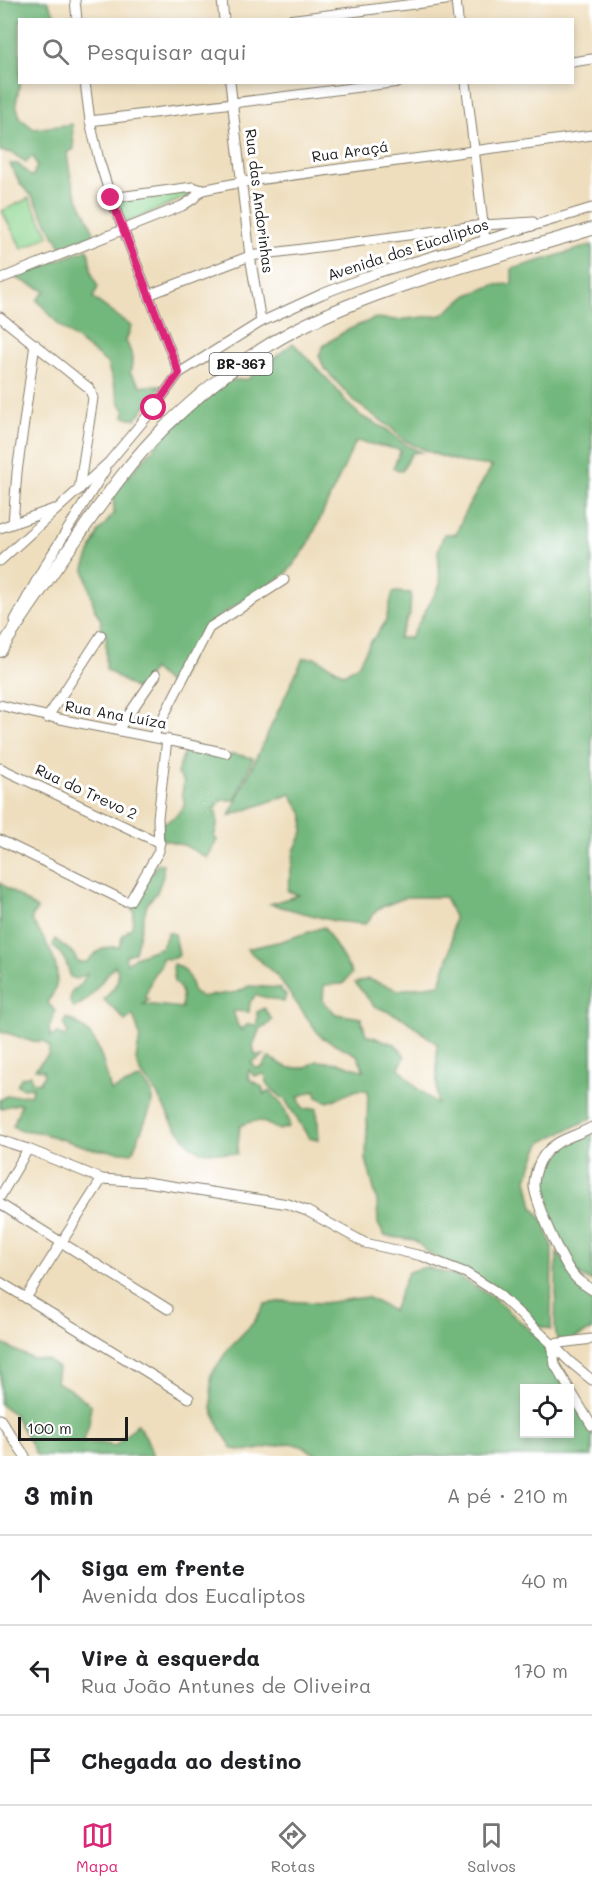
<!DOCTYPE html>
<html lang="pt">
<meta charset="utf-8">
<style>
:root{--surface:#fff;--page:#f6f6f6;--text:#202124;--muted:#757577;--line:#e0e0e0;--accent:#db2777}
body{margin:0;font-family:Mali,sans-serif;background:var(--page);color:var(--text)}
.controls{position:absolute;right:18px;bottom:18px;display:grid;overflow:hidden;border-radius:0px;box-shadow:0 3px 9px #0003}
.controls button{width:54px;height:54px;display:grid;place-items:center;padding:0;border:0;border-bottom:2px solid var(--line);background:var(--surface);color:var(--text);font:30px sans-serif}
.scale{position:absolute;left:18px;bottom:15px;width:110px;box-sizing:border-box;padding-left:6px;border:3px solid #1c1c1c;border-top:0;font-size:16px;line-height:21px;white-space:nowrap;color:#1c1c1c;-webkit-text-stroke:4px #fff;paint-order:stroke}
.stop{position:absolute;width:18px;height:18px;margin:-14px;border:4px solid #db2777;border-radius:50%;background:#fff}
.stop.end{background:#db2777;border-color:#fff;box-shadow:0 2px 6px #0008}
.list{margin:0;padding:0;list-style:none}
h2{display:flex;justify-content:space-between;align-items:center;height:78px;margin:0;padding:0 24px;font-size:26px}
h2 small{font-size:20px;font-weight:400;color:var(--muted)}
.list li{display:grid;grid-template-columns:39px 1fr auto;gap:18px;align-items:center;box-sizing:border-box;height:90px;padding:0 24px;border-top:2px solid var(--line)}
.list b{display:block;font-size:22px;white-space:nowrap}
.list p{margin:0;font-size:20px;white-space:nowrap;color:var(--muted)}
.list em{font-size:20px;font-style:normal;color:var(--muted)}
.icon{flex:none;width:33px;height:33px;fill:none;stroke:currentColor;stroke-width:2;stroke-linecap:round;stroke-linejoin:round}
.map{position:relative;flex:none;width:592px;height:1456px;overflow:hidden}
.search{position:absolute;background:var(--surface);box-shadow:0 3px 9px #0003;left:18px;right:18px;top:18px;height:66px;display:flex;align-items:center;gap:15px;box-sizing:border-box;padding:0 21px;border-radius:0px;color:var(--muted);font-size:22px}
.sheet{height:348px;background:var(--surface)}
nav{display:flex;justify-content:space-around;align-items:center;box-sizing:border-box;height:84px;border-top:2px solid var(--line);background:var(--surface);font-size:16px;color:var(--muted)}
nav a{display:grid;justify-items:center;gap:3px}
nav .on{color:var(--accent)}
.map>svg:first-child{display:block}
.green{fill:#8ed691;stroke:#557956;stroke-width:1.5}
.forest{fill:#72b77b;stroke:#476a4c;stroke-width:1.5}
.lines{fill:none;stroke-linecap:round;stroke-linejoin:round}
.minor-casing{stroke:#857d6c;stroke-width:11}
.major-casing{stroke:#857d6c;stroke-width:14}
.minor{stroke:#fff;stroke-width:9}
.major{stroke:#fff;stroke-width:12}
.route{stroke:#db2777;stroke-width:8}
.labels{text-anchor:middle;stroke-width:6;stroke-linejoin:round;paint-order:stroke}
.shield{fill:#fff;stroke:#606060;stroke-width:1.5}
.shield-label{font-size:14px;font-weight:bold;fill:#1c1c1c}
.street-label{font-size:15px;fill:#1c1c1c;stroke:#fff}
</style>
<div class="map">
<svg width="592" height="1456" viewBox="0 0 592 1456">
<rect width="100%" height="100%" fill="#fff"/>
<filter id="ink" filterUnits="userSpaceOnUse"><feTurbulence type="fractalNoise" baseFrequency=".0167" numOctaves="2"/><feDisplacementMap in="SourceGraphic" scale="12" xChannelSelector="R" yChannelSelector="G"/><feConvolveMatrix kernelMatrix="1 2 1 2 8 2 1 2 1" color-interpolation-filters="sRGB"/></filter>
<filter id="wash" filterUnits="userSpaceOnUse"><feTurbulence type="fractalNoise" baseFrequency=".008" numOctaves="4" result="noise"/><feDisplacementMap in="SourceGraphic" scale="24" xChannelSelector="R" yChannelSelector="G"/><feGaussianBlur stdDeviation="1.35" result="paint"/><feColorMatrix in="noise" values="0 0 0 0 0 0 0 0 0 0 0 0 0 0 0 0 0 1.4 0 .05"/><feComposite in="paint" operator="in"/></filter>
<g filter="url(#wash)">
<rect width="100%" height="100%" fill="#eedebd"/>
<g class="green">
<polygon points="188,191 189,194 186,197 126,223 117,200"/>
<polygon points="29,198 49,236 22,249 2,211"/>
</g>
<g class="forest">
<path d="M0,0H47L57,19L20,20V83L16,103L20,118L34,129L72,124L74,149L67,153C69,166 70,178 75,191C81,207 91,219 94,235L61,247L32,196L21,185L10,164H18L32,177L37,166L33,156L26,162L12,153L0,151Z"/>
<path d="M592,245V1118L542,1142L536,1154L527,1179L533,1207L544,1222L552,1246L551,1330L539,1326L501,1291L431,1255L414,1240L385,1236L378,1224L377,1201L366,1159L368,1090H357L328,1102L317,1097L315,1090L298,1097L303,1109L317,1108L319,1140L309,1138L286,1101L268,1086L265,1074L254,1076L249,1070L248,1074L249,1079L262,1087L264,1094L270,1091C281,1103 289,1111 289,1127L279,1130C262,1121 258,1117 240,1126L237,1154L200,1151L191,1146L173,1124L157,1094L141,1073L136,1060L140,1036L133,1015L125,1021C119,1011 110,1008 104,999C114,988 123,980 115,965L87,1000L74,1008L70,1002L71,992L82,983L87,974L77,979L70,977C69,965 62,954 53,946L55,939L73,953L78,962H87C96,951 105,945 119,947L123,935L132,927L134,912L131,907L158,863L163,864V876L157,892L147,904L135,952L125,956L127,963L135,957L162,947L168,932L175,934L179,955L169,959L162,958L160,967L153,975L145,997L149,1000L143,1004L182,1008C182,997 184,989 174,982L173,964C188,968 190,979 194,993L201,997L238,992L249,986L279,988L286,995L284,1002L256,995L250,1002L249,1012L233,1011L238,1026L241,1030L248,1024L257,1025V1012L264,1008L272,1020L265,1027L260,1028L253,1046L255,1055H264L252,1063L255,1068H262L269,1057L288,1068H305L317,1061L340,1063L364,1071L357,1055L321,1037L277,976L247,949L282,941L324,927L352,973L343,984L324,985L323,1001L336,1014L361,1018L366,1035L395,1044L405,1056L399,1068L418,1089L437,1104V1044L403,1018L374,1006L355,983L368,979L399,990L440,984L450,952L454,917L445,897H407L379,908L365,924L334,921L270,904L299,895L288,891L294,851L303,832L304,816L291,794L229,816L303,658H316L344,674L358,665L370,643L385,623L393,592L411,593L410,614L398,638H410L440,585L438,551L444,534H456L466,510L492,466L460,462L437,455L405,441L390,427L355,402L324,368L319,355L324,345L347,330L376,318L397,320L442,315L468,295L494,285L512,284V269Z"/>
<path d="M88,249L92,274L98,287L93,298L131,326L126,341C132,353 134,360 130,373L141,386H161L136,419L124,417L125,411L120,404L107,363L61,327L37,300L45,291L14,277Z"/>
<polygon points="293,343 333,385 349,405 361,416 386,429 406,445 421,452 412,453 402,471 393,468 401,450 356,441 307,547 286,574 224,613 204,628 174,689 153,669 137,690 106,669 106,634 100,628 101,620 95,610 84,568 98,533 114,513 113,493 171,429 224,381 248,379"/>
<path d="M187,744L214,751L222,757L234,754L253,758L235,800H221L215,810C219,819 218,827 214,836L217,840L207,858L186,846L161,839L162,823C173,820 180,814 185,804L182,793L184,782L177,773Z"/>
<path d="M0,883L37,909L31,919C47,943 71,976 47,1002L55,1011L49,1028L51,1037L57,1033L64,1037L68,1032L63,1024L66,1018C100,1031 102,1060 111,1091L141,1078L152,1093V1105L132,1153L93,1149L38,1132L19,1130L13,1126L21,1104C13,1103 8,1108 0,1108V1100L7,1096L30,1095L33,1087L23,1088L17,1085L21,1078L31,1075L32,1082L39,1083L44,1076L43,1070L35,1069L48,1055L50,1047L43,1041C26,1044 17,1033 0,1032Z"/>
<polygon points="592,1129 592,1282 579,1274 562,1248 540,1196 537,1183 541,1164 560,1143"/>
<polygon points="557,1252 592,1291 592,1330 569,1341 557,1340 555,1327"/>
<polygon points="426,1267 459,1277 493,1297 543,1342 551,1368 565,1388 524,1388 524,1434 570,1434 570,1394 592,1433 592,1456 318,1456 304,1447 290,1443 250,1451 233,1449 222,1432 212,1409 211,1375 229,1348 254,1322 265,1304 283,1301 323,1303 367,1297 393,1311 408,1272"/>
<polygon points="0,1343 31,1358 48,1360 58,1368 56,1382 73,1391 91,1405 89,1424 83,1443 101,1443 115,1446 137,1424 146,1437 153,1456 37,1456 14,1414 0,1404"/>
</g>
</g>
<g filter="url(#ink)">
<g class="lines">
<defs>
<g id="minor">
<polyline points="75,0 77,20"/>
<polyline points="222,0 224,20"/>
<polyline points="456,0 458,20"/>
<polyline points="288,20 446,0"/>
<polyline points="572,62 592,59"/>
<polyline points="85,82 90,121 99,160 111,198 179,373"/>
<polyline points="230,82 250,256 261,322"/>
<polyline points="466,82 485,240"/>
<polyline points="90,121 399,82"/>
<polyline points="111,198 193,187 202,190"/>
<polyline points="0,279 182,206 193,199 202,190 242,182 592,135"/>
<polyline points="148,295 250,256 483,225 533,222"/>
<polyline points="0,317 89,388 93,398 79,490"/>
<polyline points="13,523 17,472 35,344"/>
<polyline points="0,528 54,509"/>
<polyline points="0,561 109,462 154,408 179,373 261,322 322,294 373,274 592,208"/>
<polyline points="15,620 44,567 105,470"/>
<path d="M0,705C75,725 151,735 226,753"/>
<polyline points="47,718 101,635"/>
<polyline points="118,730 156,675"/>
<polyline points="153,737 209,628 284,580"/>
<polyline points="0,768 160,843"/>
<polyline points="0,840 125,901 130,901 159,851 158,818 167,739"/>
<path d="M592,1127C575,1137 557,1138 544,1155C538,1163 534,1176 534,1186C536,1204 563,1266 577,1279C581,1283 587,1286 592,1290"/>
<polyline points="0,1140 28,1149 102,1179 146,1182 288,1204 307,1211 365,1243 422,1256 466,1273 495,1291 552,1344 592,1339"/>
<polyline points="0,1197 28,1149"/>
<polyline points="0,1204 168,1309"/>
<polyline points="0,1282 189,1398"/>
<polyline points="26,1298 102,1179"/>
<polyline points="552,1344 555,1365 592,1426"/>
<polyline points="552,1344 569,1361 592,1380"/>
<polyline points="0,1419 25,1456"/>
</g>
<path id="major" d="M0,651C25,612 52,573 79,535C105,498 132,459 164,428C203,390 247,355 295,330C388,282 493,259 592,229"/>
</defs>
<use href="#minor" class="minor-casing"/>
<use href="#major" class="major-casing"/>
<use href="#minor" class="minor"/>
<use href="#major" class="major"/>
</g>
</g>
<g class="lines" filter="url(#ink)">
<polyline class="route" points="111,198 179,373 154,408"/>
</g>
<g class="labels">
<rect class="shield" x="209.5" y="353" width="63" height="22" rx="4.5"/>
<g class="shield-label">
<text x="241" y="369">BR-367</text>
</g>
<g class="street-label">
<text transform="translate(350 152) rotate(-8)" y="5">Rua Araçá</text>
<text transform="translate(259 201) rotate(83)" y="5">Rua das Andorinhas</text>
<text transform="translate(408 250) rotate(-18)" y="5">Avenida dos Eucaliptos</text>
<text transform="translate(116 715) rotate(10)" y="5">Rua Ana Luíza</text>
<text transform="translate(86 792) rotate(25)" y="5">Rua do Trevo 2</text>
</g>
</g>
</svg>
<div class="controls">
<button><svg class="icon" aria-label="locate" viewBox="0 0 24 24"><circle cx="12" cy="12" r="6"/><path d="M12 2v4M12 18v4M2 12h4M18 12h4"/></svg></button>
</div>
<div class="scale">100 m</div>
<div class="stop" style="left:154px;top:408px"></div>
<div class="stop end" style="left:111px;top:198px"></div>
<div class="search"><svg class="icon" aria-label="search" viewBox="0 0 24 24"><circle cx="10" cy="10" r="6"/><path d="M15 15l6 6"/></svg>Pesquisar aqui</div>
</div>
<section class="sheet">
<h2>3 min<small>A pé · 210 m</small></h2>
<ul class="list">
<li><svg class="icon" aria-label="ahead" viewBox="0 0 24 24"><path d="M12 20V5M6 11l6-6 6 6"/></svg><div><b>Siga em frente</b><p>Avenida dos Eucaliptos</p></div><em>40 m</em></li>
<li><svg class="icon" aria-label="left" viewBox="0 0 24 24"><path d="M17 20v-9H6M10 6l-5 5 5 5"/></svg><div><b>Vire à esquerda</b><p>Rua João Antunes de Oliveira</p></div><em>170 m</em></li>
<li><svg class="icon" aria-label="arrive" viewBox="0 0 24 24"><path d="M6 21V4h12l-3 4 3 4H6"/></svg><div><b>Chegada ao destino</b></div></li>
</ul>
</section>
<nav>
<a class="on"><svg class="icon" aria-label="map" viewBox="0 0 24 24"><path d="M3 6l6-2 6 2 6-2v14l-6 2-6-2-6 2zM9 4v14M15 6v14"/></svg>Mapa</a>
<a><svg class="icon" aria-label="directions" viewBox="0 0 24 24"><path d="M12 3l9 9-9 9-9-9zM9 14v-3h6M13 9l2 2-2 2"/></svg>Rotas</a>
<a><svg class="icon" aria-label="saved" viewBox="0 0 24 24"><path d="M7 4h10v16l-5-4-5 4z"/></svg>Salvos</a>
</nav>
